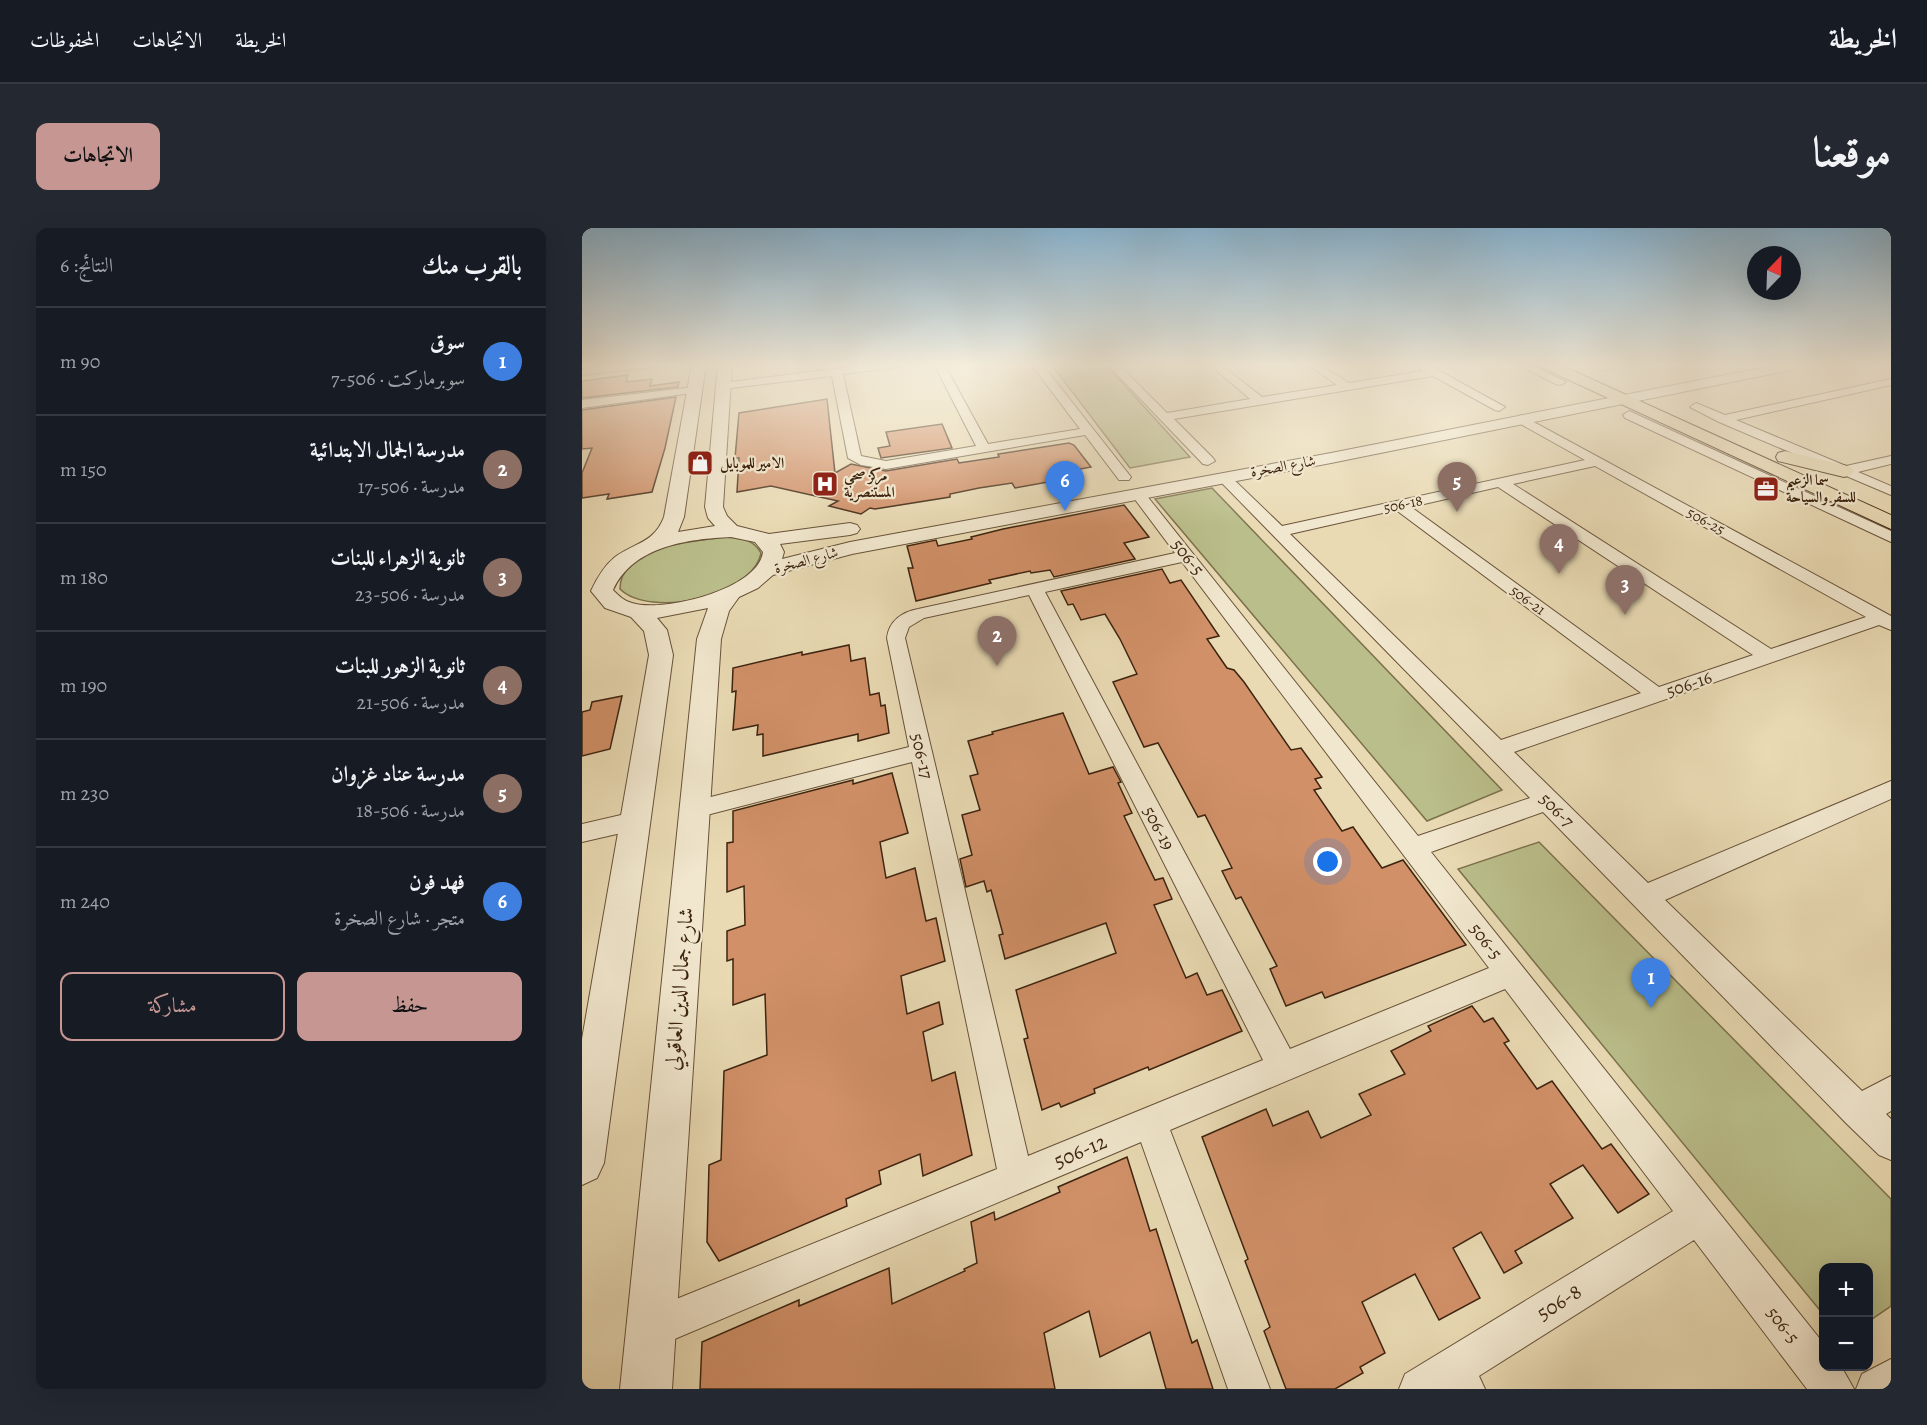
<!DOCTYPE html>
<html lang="ar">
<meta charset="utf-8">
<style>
:root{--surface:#171b24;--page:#242831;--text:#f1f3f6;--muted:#9ea1a6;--line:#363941;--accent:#c59692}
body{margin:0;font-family:Alegreya,Amiri,serif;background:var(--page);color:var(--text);direction:rtl}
.controls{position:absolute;right:18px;bottom:18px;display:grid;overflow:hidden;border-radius:12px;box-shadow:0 6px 24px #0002}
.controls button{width:54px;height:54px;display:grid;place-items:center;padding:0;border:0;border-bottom:2px solid var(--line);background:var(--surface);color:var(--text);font:30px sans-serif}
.compass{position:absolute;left:1165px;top:18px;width:54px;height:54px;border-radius:50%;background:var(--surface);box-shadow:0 6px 24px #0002;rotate:23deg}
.you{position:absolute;left:746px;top:634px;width:21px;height:21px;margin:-15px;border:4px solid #fff;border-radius:50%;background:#1a73e8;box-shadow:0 0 0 9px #1a73e833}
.badge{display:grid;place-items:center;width:39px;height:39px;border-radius:50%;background:var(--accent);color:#fff;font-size:20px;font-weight:700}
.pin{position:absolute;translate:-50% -50px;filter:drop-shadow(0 2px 3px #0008)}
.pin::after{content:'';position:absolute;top:32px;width:21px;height:18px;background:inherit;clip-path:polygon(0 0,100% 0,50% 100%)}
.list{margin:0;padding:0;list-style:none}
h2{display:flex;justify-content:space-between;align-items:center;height:78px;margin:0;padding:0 24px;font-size:26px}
h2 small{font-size:20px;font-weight:400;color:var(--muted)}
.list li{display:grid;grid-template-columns:39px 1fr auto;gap:18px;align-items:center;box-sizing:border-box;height:108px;padding:0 24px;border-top:2px solid var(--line)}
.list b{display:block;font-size:22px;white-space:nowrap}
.list p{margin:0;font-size:20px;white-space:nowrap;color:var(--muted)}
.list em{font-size:20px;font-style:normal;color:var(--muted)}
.actions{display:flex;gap:12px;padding:18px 24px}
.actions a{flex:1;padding:14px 0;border:2px solid var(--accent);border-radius:12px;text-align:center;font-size:21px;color:var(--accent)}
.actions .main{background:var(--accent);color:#111}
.map{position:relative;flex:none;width:1309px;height:1161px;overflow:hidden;direction:ltr;border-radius:12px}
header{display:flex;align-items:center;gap:36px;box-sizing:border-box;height:84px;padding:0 30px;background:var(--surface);border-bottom:2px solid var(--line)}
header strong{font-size:28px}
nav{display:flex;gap:33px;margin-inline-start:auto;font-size:21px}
.intro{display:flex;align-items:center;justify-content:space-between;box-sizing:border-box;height:144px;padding:0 36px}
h1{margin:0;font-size:42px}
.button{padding:15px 27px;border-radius:12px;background:var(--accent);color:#111;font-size:21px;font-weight:700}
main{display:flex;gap:36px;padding:0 36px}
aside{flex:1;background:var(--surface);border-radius:12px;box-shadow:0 6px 24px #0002}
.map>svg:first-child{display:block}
.green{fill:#babe8a;stroke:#7c714d;stroke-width:1.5}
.building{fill:#d19068;stroke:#3d2410;stroke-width:1.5}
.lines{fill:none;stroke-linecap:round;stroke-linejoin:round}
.minor-casing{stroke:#685239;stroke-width:2}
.tertiary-casing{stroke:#685239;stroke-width:2}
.primary-casing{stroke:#3d2410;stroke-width:2}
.minor{fill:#f1e7ce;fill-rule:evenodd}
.tertiary{fill:#f1e7ce;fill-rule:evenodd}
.primary{fill:#e9dab3;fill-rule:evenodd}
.labels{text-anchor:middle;stroke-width:4.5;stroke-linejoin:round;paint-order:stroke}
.far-poi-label{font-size:15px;font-weight:bold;fill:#3d2410;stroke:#f1e7ce;text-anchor:start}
.far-street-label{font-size:15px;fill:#3d2410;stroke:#f1e7ce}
.street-label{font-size:18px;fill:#3d2410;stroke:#f1e7ce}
.near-street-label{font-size:21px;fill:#3d2410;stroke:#f1e7ce}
</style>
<header>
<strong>الخريطة</strong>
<nav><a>الخريطة</a><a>الاتجاهات</a><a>المحفوظات</a></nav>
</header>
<div class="intro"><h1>موقعنا</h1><a class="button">الاتجاهات</a></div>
<main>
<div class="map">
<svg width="1309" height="1161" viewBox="0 0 1309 1161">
<rect width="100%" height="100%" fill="#e9dab3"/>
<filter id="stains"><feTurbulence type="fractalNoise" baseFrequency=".00333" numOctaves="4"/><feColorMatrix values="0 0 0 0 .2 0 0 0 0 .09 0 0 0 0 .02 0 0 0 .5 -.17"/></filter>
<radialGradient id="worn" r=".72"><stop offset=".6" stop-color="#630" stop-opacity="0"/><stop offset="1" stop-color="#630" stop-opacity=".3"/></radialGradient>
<g class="green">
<polygon points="469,136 523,136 608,229 548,240"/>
<polygon points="630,260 920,562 845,593 573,271"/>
<path d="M147,309C161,311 172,312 179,325C171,368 68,391 38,361C38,318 115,312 147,309Z"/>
<polygon points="957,614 1309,971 1309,1078 1287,1093 1286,1040 1242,1040 1241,1086 876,641"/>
</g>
<g class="building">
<polygon points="46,147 44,154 70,151 68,158 97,154 96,159 0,170 0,153"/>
<polygon points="94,169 83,220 70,264 25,271 27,266 0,270 0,245 10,220 0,221 0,182"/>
<polygon points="245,171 253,245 269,236 304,243 375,231 377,235 417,229 416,226 487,215 492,217 509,239 488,243 492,248 466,254 433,260 430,255 397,260 368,266 368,269 293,281 288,280 279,286 247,278 256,273 189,258 155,264 157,230 153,230 157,185"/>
<polygon points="360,196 370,220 299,230 296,220 308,218 304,204"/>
<polygon points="542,277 567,309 542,315 553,331 472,349 468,342 449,345 448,343 407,352 409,355 334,373 326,340 331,340 325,318 354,312 356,318 390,311 389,309 421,301"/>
<polygon points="580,341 588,355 599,352 637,408 625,411 645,440 652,442 662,454 709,522 719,520 740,549 733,551 739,560 732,562 760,603 771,599 800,640 821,632 884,717 743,770 740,764 704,778 688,741 695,738 659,669 654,671 640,643 650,640 623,587 616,589 576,515 562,519 531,454 555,446 538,411 523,386 499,392 491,376 486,377 479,363"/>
<polygon points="267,417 269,433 283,430 288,467 297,465 299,478 303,477 307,505 276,513 276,506 181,528 181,506 175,507 176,497 151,502 154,463 150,464 151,440 220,424 220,427"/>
<polygon points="40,468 28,521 0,528 0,484 8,482 10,474"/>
<polygon points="481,485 507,546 531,539 539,554 536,555 550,585 542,588 573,652 581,650 590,671 572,677 604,750 615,745 625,767 640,762 660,803 567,842 566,839 512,861 513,865 479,879 477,875 460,882 442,811 446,810 434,762 534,725 524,695 423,731 417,707 421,706 409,662 405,664 402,653 384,659 378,631 390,627 380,587 398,582 388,548 396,546 386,513 411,506 410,504"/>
<polygon points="310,545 326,605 298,614 304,650 333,640 344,693 354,690 363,733 319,748 325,786 357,774 361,796 341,804 350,853 373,844 390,927 341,948 338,926 297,943 299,956 264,971 265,978 137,1033 125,1014 127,937 139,932 142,843 185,827 183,766 151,777 151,731 145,733 145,703 163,697 162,658 145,664 145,615 151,614 151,583 271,552 271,556"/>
<polygon points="890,778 902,794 911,790 927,813 922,815 955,861 970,853 1020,921 1029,916 1067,966 1036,985 1001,937 968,956 991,990 933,1023 940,1035 922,1045 899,1004 871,1020 898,1070 857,1092 833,1046 780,1074 803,1125 778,1139 781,1145 753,1161 704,1161 682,1103 688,1099 663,1033 666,1031 620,909 684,881 691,898 726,883 739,910 789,887 777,866 823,846 809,823 849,803 846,798"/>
<polygon points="545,929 568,1003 574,1001 610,1115 615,1112 631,1161 584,1161 568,1104 518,1129 507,1083 462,1105 473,1161 118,1161 120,1114 217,1072 217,1078 307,1040 310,1076 383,1043 382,1041 395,1035 389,994 412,984 413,992 478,964 476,959"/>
</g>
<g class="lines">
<defs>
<g id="minor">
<polygon points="45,136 79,136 74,139 0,147 0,141"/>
<polygon points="292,136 322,136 317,139 261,146 279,228 304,233 394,218 352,136 362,136 406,216 498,201 449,136 460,136 549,249 547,252 537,252 503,207 304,241 279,237 266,230 250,148 141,161 135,158 141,155"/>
<polygon points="525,136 536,136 585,185 668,171 627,136 638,136 680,169 755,157 725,136 737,136 767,155 841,143 834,137 845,136 923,179 917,183 913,182 851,148 592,191 631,230 633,233 626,237 621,236"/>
<polygon points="934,136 947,136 984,154 978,157 974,156"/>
<polygon points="1009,136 1023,136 1029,140 1024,143"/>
<polygon points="1309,151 1309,157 1154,192 1264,238 1309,228 1309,236 1276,244 1309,258 1309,267 1137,194 1108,179 1114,175 1143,187"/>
<polygon points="113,159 117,160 117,164 0,180 0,172"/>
<polygon points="1047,183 1309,303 1309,314 1043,190 1041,187"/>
<path d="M939,187L1309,388V402L1297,397L932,524L1066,655L1309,553V571L1083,672L1280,863L1309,848V883L1304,886L1309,891V932L1297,927L1265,896L961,584L849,624L1242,1116V1138H1259L1272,1161H1225L1112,1012L897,1148L903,1161H817L823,1146L1091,983L923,761L588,902L688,1161H646L559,914L69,1121L55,1115L49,1101L55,1087L415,941L330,534L113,590L105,587L101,581L105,575L327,519L305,410C307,393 320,384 336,381L593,325L549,266L556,262L561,263L836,608L948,570L634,249L636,246H646L700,298L1003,232L935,194L933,191ZM1013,238L1284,389L1189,421L931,256ZM916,259L1171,427L1077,459L829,279ZM814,282L1059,465L919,512L708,306ZM600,334L907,740L708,821L463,364ZM447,367L681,832L446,928L323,410L327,399L342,390Z"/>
<polygon points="52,584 61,586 64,593 61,600 0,614 0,596"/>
<polygon points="1309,1131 1309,1161 1274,1161 1280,1146"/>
</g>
<path id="tertiary" d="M110,136H124L102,289L96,304L133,298L126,290L123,279L136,136H150L141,279L145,288L155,298L187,306L268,295L275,297L278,301L275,305L268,307L198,316L202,324L200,331L268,314L749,225L1199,136H1226L1219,140L749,235L270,326L191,347L176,360L157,369L147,383L139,411L90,1161H38L115,411L126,380L75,390L85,402L91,427L22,935L15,950L0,957V811L67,427L62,403L49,389L23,380L9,363C15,350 22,338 33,329C54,314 72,315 82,289ZM149,309L173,314L181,324C177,361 81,385 50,375C42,373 37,368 31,362C51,318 106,311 149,309Z"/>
<g id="primary">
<polygon points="957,136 976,136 1309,287 1309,301 959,139"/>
<polygon points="1203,223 1269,239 1272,243 1269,247 1262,249 1196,233 1194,229 1196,225"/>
</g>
</defs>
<use href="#minor" class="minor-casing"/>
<use href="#tertiary" class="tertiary-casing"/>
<use href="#primary" class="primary-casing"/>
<use href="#minor" class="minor"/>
<use href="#tertiary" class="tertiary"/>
<use href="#primary" class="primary"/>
</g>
<linearGradient id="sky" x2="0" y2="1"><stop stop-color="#89b6d4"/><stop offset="0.46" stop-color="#f5eedd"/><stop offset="1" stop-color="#f5eedd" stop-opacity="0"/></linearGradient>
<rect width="1309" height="298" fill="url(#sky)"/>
<defs>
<symbol id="shop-square" viewBox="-11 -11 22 22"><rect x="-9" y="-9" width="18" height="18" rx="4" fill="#8f2418" stroke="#f1e7ce"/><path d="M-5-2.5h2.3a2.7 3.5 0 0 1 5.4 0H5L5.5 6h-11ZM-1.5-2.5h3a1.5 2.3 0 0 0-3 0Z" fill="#fff"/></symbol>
<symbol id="hospital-square" viewBox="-11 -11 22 22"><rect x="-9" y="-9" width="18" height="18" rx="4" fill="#8f2418" stroke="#f1e7ce"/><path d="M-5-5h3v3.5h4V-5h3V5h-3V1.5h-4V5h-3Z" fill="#fff"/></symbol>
<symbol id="office-square" viewBox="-11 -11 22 22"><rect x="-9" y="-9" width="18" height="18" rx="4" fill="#8f2418" stroke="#f1e7ce"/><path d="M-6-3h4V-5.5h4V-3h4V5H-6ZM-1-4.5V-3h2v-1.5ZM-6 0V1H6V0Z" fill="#fff"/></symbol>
</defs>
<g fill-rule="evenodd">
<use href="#shop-square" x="103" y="220" width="30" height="30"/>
<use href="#hospital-square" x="228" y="241" width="30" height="30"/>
<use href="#office-square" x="1169" y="246" width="30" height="30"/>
</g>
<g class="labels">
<g class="far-poi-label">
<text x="138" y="240">الامير للموبايل</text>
<text x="262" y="252">مركز صحي<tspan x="262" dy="17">المستنصرية</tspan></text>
<text x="1204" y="257">سما الزعيم<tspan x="1204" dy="17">للسفر والسياحة</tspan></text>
</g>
<g class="far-street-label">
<text transform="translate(701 238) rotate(-10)" y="5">شارع الصخرة</text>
<text transform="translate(821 276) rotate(-12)" y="5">506-18</text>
<text transform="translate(1124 293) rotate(29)" y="5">506-25</text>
<text transform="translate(224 332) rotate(-15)" y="5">شارع الصخرة</text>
<text transform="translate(946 372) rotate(36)" y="5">506-21</text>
</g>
<g class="street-label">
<text transform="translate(606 329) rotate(52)" y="6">506-5</text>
<text transform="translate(1107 456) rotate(-19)" y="6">506-16</text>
<text transform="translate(340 528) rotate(77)" y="6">506-17</text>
<text transform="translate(975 582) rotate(45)" y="6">506-7</text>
<text transform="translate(577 600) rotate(62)" y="6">506-19</text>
<text transform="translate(904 713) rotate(52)" y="6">506-5</text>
<text transform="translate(1201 1097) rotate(52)" y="6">506-5</text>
</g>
<g class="near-street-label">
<text transform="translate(97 761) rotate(-85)" y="7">شارع جمال الدين العاقولي</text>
<text transform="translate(498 923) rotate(-23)" y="7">506-12</text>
<text transform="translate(977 1074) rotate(-32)" y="7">506-8</text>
</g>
</g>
<rect width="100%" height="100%" filter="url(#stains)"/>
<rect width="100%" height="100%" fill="url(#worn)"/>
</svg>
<div class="controls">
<button>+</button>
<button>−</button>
</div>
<svg class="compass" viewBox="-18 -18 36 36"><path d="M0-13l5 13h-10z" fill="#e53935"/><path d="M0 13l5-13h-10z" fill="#9ea1a6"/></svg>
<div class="you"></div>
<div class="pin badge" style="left:1069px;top:780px;background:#3f7fe0">1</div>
<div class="pin badge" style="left:415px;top:438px;background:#8d6e63">2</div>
<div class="pin badge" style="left:1043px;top:387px;background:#8d6e63">3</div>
<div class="pin badge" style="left:977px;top:346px;background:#8d6e63">4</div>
<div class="pin badge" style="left:875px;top:284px;background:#8d6e63">5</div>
<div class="pin badge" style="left:483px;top:283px;background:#3f7fe0">6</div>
</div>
<aside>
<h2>بالقرب منك<small>النتائج: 6</small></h2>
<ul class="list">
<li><span class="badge" style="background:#3f7fe0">1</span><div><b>سوق</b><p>سوبرماركت · 506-7</p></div><em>90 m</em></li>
<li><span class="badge" style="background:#8d6e63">2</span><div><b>مدرسة الجمال الابتدائية</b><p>مدرسة · 506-17</p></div><em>150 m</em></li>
<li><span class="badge" style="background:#8d6e63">3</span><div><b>ثانوية الزهراء للبنات</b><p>مدرسة · 506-23</p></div><em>180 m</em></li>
<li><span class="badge" style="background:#8d6e63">4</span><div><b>ثانوية الزهور للبنات</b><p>مدرسة · 506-21</p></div><em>190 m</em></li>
<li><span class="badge" style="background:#8d6e63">5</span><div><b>مدرسة عناد غزوان</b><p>مدرسة · 506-18</p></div><em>230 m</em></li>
<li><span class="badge" style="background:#3f7fe0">6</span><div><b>فهد فون</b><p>متجر · شارع الصخرة</p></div><em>240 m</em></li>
</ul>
<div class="actions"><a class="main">حفظ</a><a>مشاركة</a></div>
</aside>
</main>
